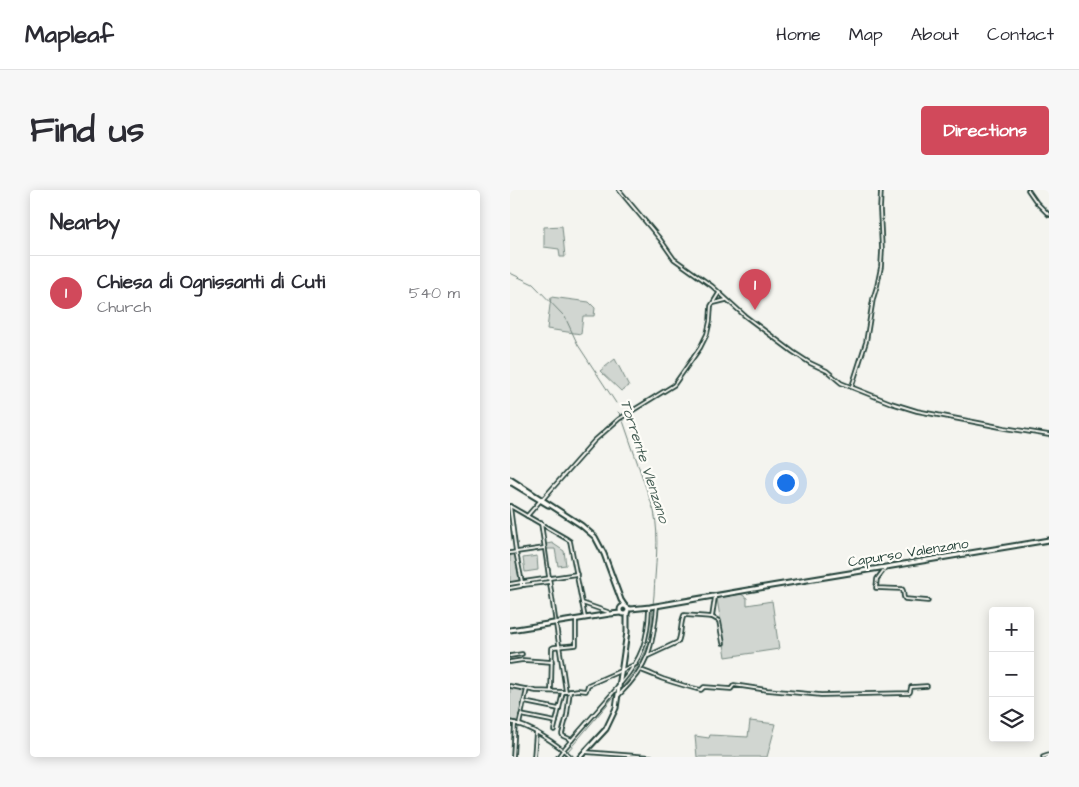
<!DOCTYPE html>
<meta charset="utf-8">
<style>
:root{--surface:#fff;--page:#f7f7f7;--text:#2b2b33;--muted:#7c7c81;--line:#e1e1e2;--accent:#d1495b}
body{margin:0;font-family:"Architects Daughter",sans-serif;background:var(--page);color:var(--text)}
.controls{position:absolute;right:15px;bottom:15px;display:grid;overflow:hidden;border-radius:5px;box-shadow:0 2px 12px #0003}
.controls button{width:45px;height:45px;display:grid;place-items:center;padding:0;border:0;border-bottom:1px solid var(--line);background:var(--surface);color:var(--text);font:25px sans-serif}
.you{position:absolute;left:275px;top:292px;width:18px;height:18px;margin:-12px;border:4px solid #fff;border-radius:50%;background:#1a73e8;box-shadow:0 0 0 8px #1a73e833}
.badge{display:grid;place-items:center;width:32px;height:32px;border-radius:50%;background:var(--accent);color:#fff;font-size:16px;font-weight:700}
.pin{position:absolute;translate:-50% -41px;filter:drop-shadow(0 1px 2px #0008)}
.pin::after{content:'';position:absolute;top:26px;width:18px;height:15px;background:inherit;clip-path:polygon(0 0,100% 0,50% 100%)}
.list{margin:0;padding:0;list-style:none}
h2{display:flex;justify-content:space-between;align-items:center;height:65px;margin:0;padding:0 20px;font-size:21px}
h2 small{font-size:16px;font-weight:400;color:var(--muted)}
.list li{display:grid;grid-template-columns:32px 1fr auto;gap:15px;align-items:center;box-sizing:border-box;height:75px;padding:0 20px;border-top:1px solid var(--line)}
.list b{display:block;font-size:19px;white-space:nowrap}
.list p{margin:0;font-size:16px;white-space:nowrap;color:var(--muted)}
.list em{font-size:16px;font-style:normal;color:var(--muted)}
.icon{flex:none;width:28px;height:28px;fill:none;stroke:currentColor;stroke-width:2;stroke-linecap:round;stroke-linejoin:round}
.map{position:relative;flex:none;width:539px;height:567px;overflow:hidden;border-radius:5px}
header{display:flex;align-items:center;gap:30px;box-sizing:border-box;height:70px;padding:0 25px;background:var(--surface);border-bottom:1px solid var(--line)}
header strong{font-size:24px}
nav{display:flex;gap:28px;margin-inline-start:auto;font-size:18px}
.intro{display:flex;align-items:center;justify-content:space-between;box-sizing:border-box;height:120px;padding:0 30px}
h1{margin:0;font-size:35px}
.button{padding:12px 22px;border-radius:5px;background:var(--accent);color:#fff;font-size:18px;font-weight:700}
main{display:flex;gap:30px;padding:0 30px}
aside{flex:1;background:var(--surface);border-radius:5px;box-shadow:0 2px 12px #0003}
.map>svg:first-child{display:block}
.green{fill:#d1d6d1;stroke:#788a82}
.lines{fill:none;stroke-linecap:round;stroke-linejoin:round}
.stream{stroke:#6e8179;stroke-width:1}
.street-casing{stroke:#1f3d34;stroke-width:5.5}
.secondary-casing{stroke:#1f3d34;stroke-width:7}
.street{stroke:#fdfcf7;stroke-width:2}
.secondary{stroke:#fdfcf7;stroke-width:3}
.labels{text-anchor:middle;stroke-width:4.5;stroke-linejoin:round;paint-order:stroke}
.street-label{font-size:14px;fill:#1f3d34;stroke:#fdfcf7}
.water-label{font-size:15px;font-style:italic;fill:#475f56;stroke:#fdfcf7}
</style>
<header>
<strong>Mapleaf</strong>
<nav><a>Home</a><a>Map</a><a>About</a><a>Contact</a></nav>
</header>
<div class="intro"><h1>Find us</h1><a class="button">Directions</a></div>
<main>
<aside>
<h2>Nearby<small></small></h2>
<ul class="list">
<li><span class="badge">1</span><div><b>Chiesa di Ognissanti di Cuti</b><p>Church</p></div><em>540 m</em></li>
</ul>
</aside>
<div class="map">
<svg width="539" height="567" viewBox="0 0 539 567">
<rect width="100%" height="100%" fill="#f4f4ef"/>
<filter id="ink" filterUnits="userSpaceOnUse"><feTurbulence type="fractalNoise" baseFrequency=".02" numOctaves="2"/><feDisplacementMap in="SourceGraphic" scale="10" xChannelSelector="R" yChannelSelector="G"/><feConvolveMatrix kernelMatrix="1 2 1 2 8 2 1 2 1" color-interpolation-filters="sRGB"/></filter>
<g filter="url(#ink)">
<g class="green">
<polygon points="52,36 55,67 50,67 49,59 34,57 34,37"/>
<polygon points="41,107 79,112 85,118 84,126 73,126 71,144 37,139"/>
<polygon points="105,169 119,196 111,201 90,181"/>
<polygon points="42,353 54,361 56,375 48,376 45,359 36,359 36,354"/>
<polygon points="6,364 9,391 0,392 0,365"/>
<polygon points="27,366 28,380 15,382 13,368"/>
<polygon points="231,404 237,408 237,415 262,411 269,459 216,467 207,408"/>
<polygon points="0,496 17,499 9,535 0,532"/>
<polygon points="240,531 266,534 257,567 187,567 185,546 199,548 200,545 238,547"/>
</g>
<g class="lines">
<g class="stream">
<polyline points="0,83 23,94 55,127 68,155 106,213"/>
<path d="M108,222L111,225L144,321C150,349 145,377 144,405C142,421 143,439 138,455C132,472 122,486 110,500"/>
<polyline points="53,567 107,503"/>
</g>
<defs>
<g id="street">
<polyline points="109,0 150,49 164,69 202,96 235,126 283,162 300,173 317,181 331,193 381,213 407,221 495,238 539,245"/>
<polyline points="518,0 527,13 539,25"/>
<polyline points="204,113 216,110"/>
<polyline points="342,196 356,152 363,109 367,96 371,77 372,60 370,20 371,0"/>
<polyline points="32,310 84,251 109,229 164,195 190,158 197,144 200,131 201,116 209,103"/>
<polyline points="0,316 57,349 60,351 75,428"/>
<polyline points="0,316 6,362 12,392"/>
<polyline points="17,326 30,311"/>
<polyline points="31,333 56,502"/>
<polyline points="0,363 34,358"/>
<path d="M376,377L367,389L366,398L392,399C395,401 392,406 395,409L418,411"/>
<rect x="11" y="392" width="3" height="3"/>
<polyline points="13,392 67,384"/>
<polyline points="0,394 12,392"/>
<polyline points="14,395 39,392"/>
<polyline points="0,398 11,396"/>
<polyline points="72,413 98,422 99,424"/>
<polyline points="202,427 209,431 213,453"/>
<polyline points="0,466 12,464"/>
<path d="M138,466L168,452C172,443 170,433 174,425L202,427L205,407"/>
<polyline points="0,472 13,470 42,472"/>
<path d="M130,480C138,482 145,486 153,489C165,493 178,497 191,500L194,497L221,499L224,495L257,500L311,505L399,503L400,502L401,497L417,496"/>
<path d="M111,493C132,468 138,450 139,418"/>
<polyline points="0,496 26,501 56,502 68,500 76,501 78,495 126,474"/>
<polyline points="41,501 42,458 44,457 66,455 66,430"/>
<polyline points="60,501 57,525 52,544 53,546 62,550"/>
<path d="M109,505C139,475 143,457 147,416"/>
<polyline points="14,512 49,519"/>
<polyline points="11,525 46,532"/>
<path d="M0,532C20,536 46,553 61,567"/>
<polyline points="9,535 17,499"/>
<polyline points="44,540 53,502"/>
<polyline points="75,562 141,567"/>
<polyline points="3,567 5,533"/>
<polyline points="24,567 26,542"/>
<polyline points="48,567 53,560 108,497"/>
<polyline points="533,567 539,565"/>
</g>
<g id="secondary">
<polyline points="0,289 71,335 85,347 94,364 111,410 115,416"/>
<polyline points="0,292 38,315"/>
<circle cx="114" cy="420" r="4"/>
<polyline points="117,418 121,419 140,417 261,396 539,350"/>
<polyline points="0,440 100,424 111,423"/>
<polyline points="70,567 96,539 106,518 117,442 117,422"/>
</g>
</defs>
<use href="#street" class="street-casing"/>
<use href="#secondary" class="secondary-casing"/>
<use href="#street" class="street"/>
<use href="#secondary" class="secondary"/>
</g>
</g>
<g class="labels">
<g class="street-label">
<text transform="translate(398 362) rotate(-9)" y="5">Capurso Valenzano</text>
</g>
<g class="water-label">
<text transform="translate(135 271) rotate(72)" y="5">Torrente Vlenzano</text>
</g>
</g>
</svg>
<div class="controls">
<button>+</button>
<button>−</button>
<button><svg class="icon" aria-label="layers" viewBox="0 0 24 24"><path d="M12 4l9 5-9 5-9-5zM3 14l9 5 9-5"/></svg></button>
</div>
<div class="you"></div>
<div class="pin badge" style="left:245px;top:120px">1</div>
</div>
</main>
